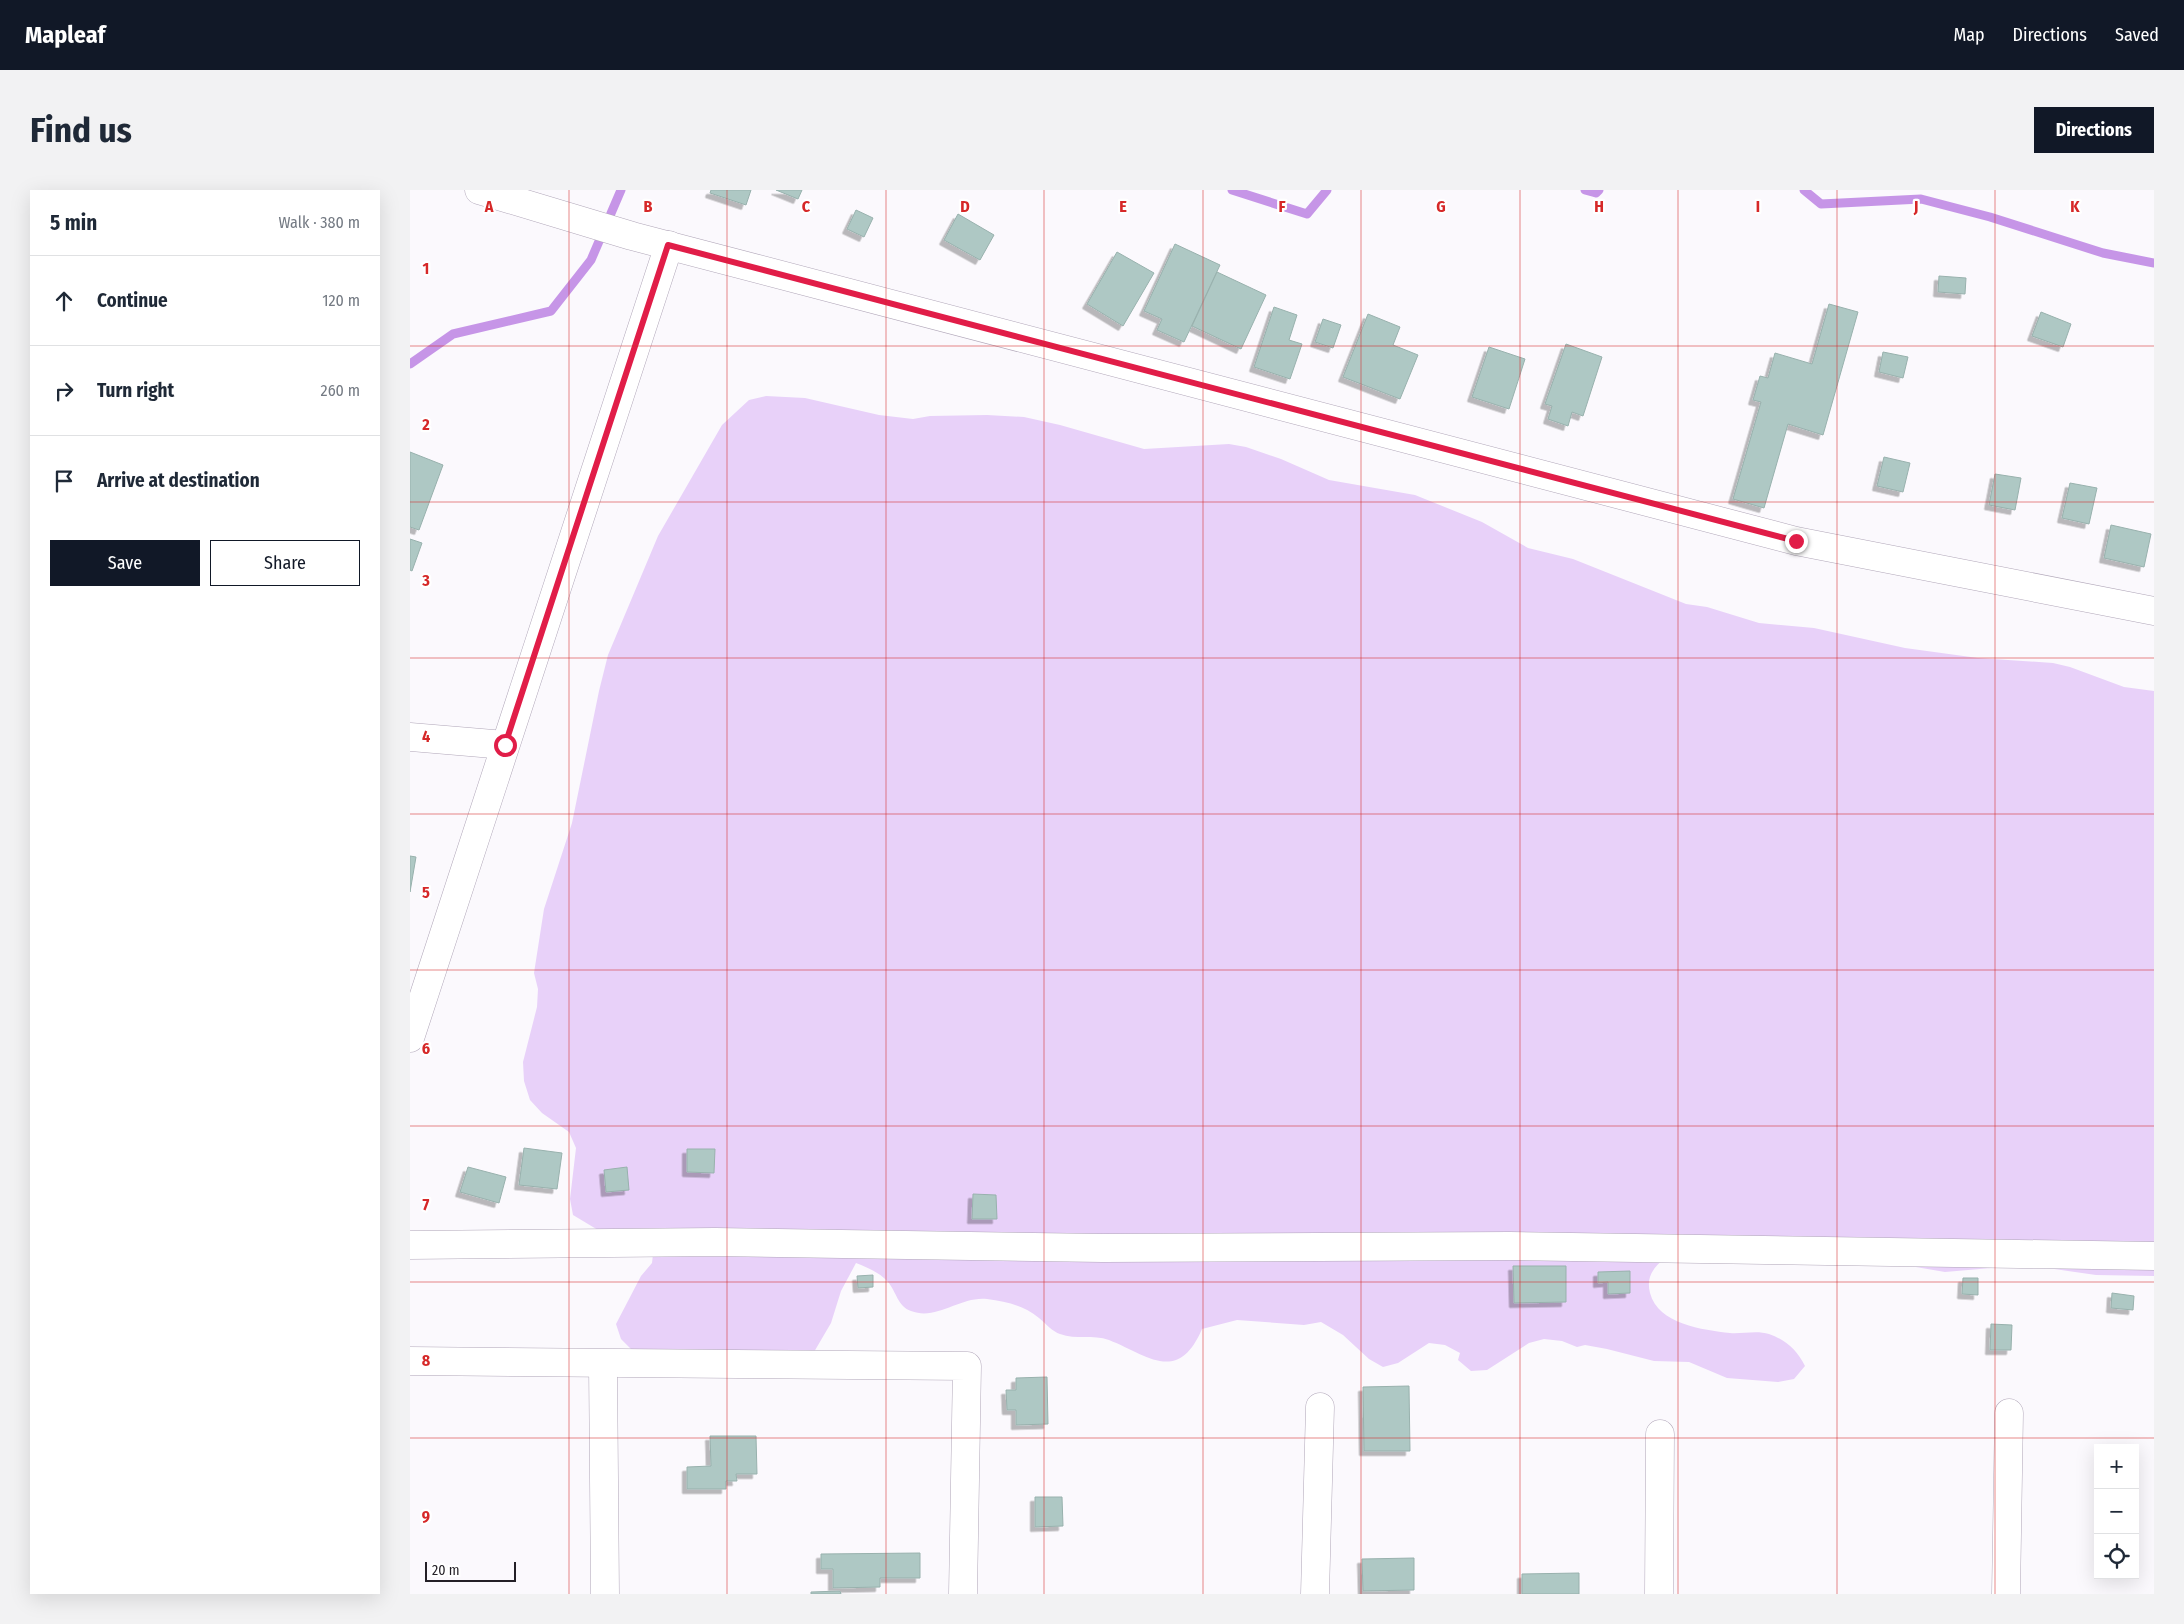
<!DOCTYPE html>
<meta charset="utf-8">
<style>
:root{--surface:#fff;--page:#f2f2f3;--text:#1f2937;--muted:#747a83;--line:#e0e1e3;--accent:#111827}
body{margin:0;font-family:"Fira Sans Condensed",sans-serif;background:var(--page);color:var(--text)}
.controls{position:absolute;right:15px;bottom:15px;display:grid;overflow:hidden;border-radius:0px;box-shadow:0 5px 20px #0002}
.controls button{width:45px;height:45px;display:grid;place-items:center;padding:0;border:0;border-bottom:1px solid var(--line);background:var(--surface);color:var(--text);font:25px sans-serif}
.scale{position:absolute;left:15px;bottom:12px;width:91px;box-sizing:border-box;padding-left:5px;border:2px solid #242027;border-top:0;font-size:14px;line-height:18px;white-space:nowrap;color:#242027;-webkit-text-stroke:4px #fff;paint-order:stroke}
.stop{position:absolute;width:15px;height:15px;margin:-11px;border:4px solid #e11d48;border-radius:50%;background:#fff}
.stop.end{background:#e11d48;border-color:#fff;box-shadow:0 1px 5px #0008}
.list{margin:0;padding:0;list-style:none}
h2{display:flex;justify-content:space-between;align-items:center;height:65px;margin:0;padding:0 20px;font-size:21px}
h2 small{font-size:16px;font-weight:400;color:var(--muted)}
.list li{display:grid;grid-template-columns:32px 1fr auto;gap:15px;align-items:center;box-sizing:border-box;height:90px;padding:0 20px;border-top:1px solid var(--line)}
.list b{display:block;font-size:19px;white-space:nowrap}
.list em{font-size:16px;font-style:normal;color:var(--muted)}
.actions{display:flex;gap:10px;padding:15px 20px}
.actions a{flex:1;padding:11px 0;border:1px solid var(--accent);border-radius:0px;text-align:center;font-size:18px;color:var(--accent)}
.actions .main{background:var(--accent);color:#fff}
.icon{flex:none;width:28px;height:28px;fill:none;stroke:currentColor;stroke-width:2;stroke-linecap:round;stroke-linejoin:round}
.map{position:relative;flex:none;width:1744px;height:1404px;overflow:hidden;border-radius:0px}
header{display:flex;align-items:center;gap:30px;box-sizing:border-box;height:70px;padding:0 25px;background:var(--accent);color:#fff}
header strong{font-size:24px}
nav{display:flex;gap:28px;margin-inline-start:auto;font-size:18px}
.intro{display:flex;align-items:center;justify-content:space-between;box-sizing:border-box;height:120px;padding:0 30px}
h1{margin:0;font-size:35px}
.button{padding:12px 22px;border-radius:0px;background:var(--accent);color:#fff;font-size:18px;font-weight:700}
main{display:flex;gap:30px;padding:0 30px}
aside{flex:1;background:var(--surface);border-radius:0px;box-shadow:0 5px 20px #0002}
.map>svg:first-child{display:block}
.green{fill:#e8d1f9}
.lines{fill:none;stroke-linecap:round;stroke-linejoin:round}
.stream{stroke:#c695e7;stroke-width:9}
.building{fill:#aec8c4;stroke:#98b1ad;filter:url(#shadow)}
.minor-casing{stroke:#b1a7b9;stroke-width:29}
.minor{stroke:#fff;stroke-width:28}
.route{stroke:#e11d48;stroke-width:6}
.grid{fill:none;stroke:#d62828;stroke-width:1;stroke-opacity:0.55}
.grid-label{font-size:16px;text-anchor:middle;font-weight:bold;fill:#d62828;stroke:#fff;stroke-width:4.5;stroke-linejoin:round;paint-order:stroke}
</style>
<header>
<strong>Mapleaf</strong>
<nav><a>Map</a><a>Directions</a><a>Saved</a></nav>
</header>
<div class="intro"><h1>Find us</h1><a class="button">Directions</a></div>
<main>
<aside>
<h2>5 min<small>Walk · 380 m</small></h2>
<ul class="list">
<li><svg class="icon" aria-label="ahead" viewBox="0 0 24 24"><path d="M12 20V5M6 11l6-6 6 6"/></svg><div><b>Continue</b></div><em>120 m</em></li>
<li><svg class="icon" aria-label="right" viewBox="0 0 24 24"><path d="M7 20v-9h11M14 6l5 5-5 5"/></svg><div><b>Turn right</b></div><em>260 m</em></li>
<li><svg class="icon" aria-label="arrive" viewBox="0 0 24 24"><path d="M6 21V4h12l-3 4 3 4H6"/></svg><div><b>Arrive at destination</b></div></li>
</ul>
<div class="actions"><a class="main">Save</a><a>Share</a></div>
</aside>
<div class="map">
<svg width="1744" height="1404" viewBox="0 0 1744 1404">
<defs>
<filter id="shadow"><feDropShadow dx="-4.5" dy="4.5" stdDeviation="0" flood-color="#0004"/></filter>
</defs>
<rect width="100%" height="100%" fill="#fbf9fd"/>
<path class="green" d="M356,206L395,208L469,225L503,229L520,226L577,225L614,227L650,235L734,259L819,254L836,257L871,269L919,290L1005,305L1072,332L1118,358L1163,369L1276,414L1297,417L1349,433L1404,438L1495,458L1568,468L1643,473L1660,477L1714,497L1744,501V1086L1686,1085L1616,1075L1535,1082L1500,1076L1255,1068C1243,1078 1236,1087 1240,1103C1248,1134 1293,1140 1320,1143C1332,1144 1347,1140 1359,1144C1376,1150 1387,1160 1395,1176L1384,1189L1368,1192L1317,1188L1279,1172L1244,1171L1197,1159L1175,1155L1167,1157L1152,1151L1134,1149L1119,1153L1077,1180L1061,1181L1048,1170L1050,1163L1035,1155L1019,1153L988,1173L973,1177L959,1169L933,1145L911,1132L894,1135L827,1130L792,1139C768,1195 737,1165 699,1150C683,1144 666,1150 650,1144C643,1142 635,1133 629,1128C613,1115 597,1112 577,1109C550,1106 527,1131 501,1121C488,1117 486,1101 478,1092C469,1082 458,1078 446,1073L431,1101L421,1133L404,1162L223,1161L211,1149L206,1134L231,1086L242,1073L244,1055L193,1043L163,1025L160,1009L166,958L159,942L132,923L120,910L114,891L113,872L127,817L128,799L124,783L134,719L162,633L189,501L198,465L248,346L312,235L339,210Z"/>
<g class="lines">
<g class="stream">
<polyline points="822,0 897,24 917,0"/>
<polyline points="1175,0 1186,3 1189,0"/>
<polyline points="1394,0 1411,14 1511,9 1580,27 1693,63 1744,73"/>
<polyline points="0,174 43,144 141,121 181,70 211,0"/>
</g>
</g>
<g class="building">
<polygon points="301,0 341,0 336,15 300,3"/>
<polygon points="366,0 392,0 388,9"/>
<polygon points="446,20 463,28 454,47 437,39"/>
<polygon points="548,24 584,45 570,70 534,50"/>
<polygon points="765,54 810,75 774,152 747,140 752,129 734,121"/>
<polygon points="707,62 744,83 713,136 677,114"/>
<polygon points="807,82 856,105 831,159 782,136"/>
<polygon points="1529,86 1556,88 1555,104 1528,102"/>
<polygon points="1419,114 1448,122 1413,245 1378,234 1354,318 1323,309 1351,212 1343,210 1350,186 1358,188 1365,163 1402,174"/>
<polygon points="864,117 887,125 879,150 892,154 880,189 844,177"/>
<polygon points="1631,122 1661,134 1653,157 1622,146"/>
<polygon points="958,124 990,137 983,155 1008,165 990,209 933,187"/>
<polygon points="913,129 931,135 923,158 905,152"/>
<polygon points="1156,154 1192,167 1173,226 1162,222 1158,236 1138,229 1142,216 1135,214"/>
<polygon points="1079,157 1115,169 1099,219 1062,207"/>
<polygon points="1473,162 1498,167 1493,188 1469,182"/>
<polygon points="0,262 33,275 9,340 0,337"/>
<polygon points="1474,267 1500,273 1493,302 1467,296"/>
<polygon points="1585,284 1611,288 1605,320 1579,315"/>
<polygon points="1660,293 1687,298 1679,334 1652,328"/>
<polygon points="1701,335 1741,344 1734,377 1694,368"/>
<polygon points="0,349 12,353 2,381 0,380"/>
<polygon points="0,666 6,667 0,702"/>
<polygon points="114,958 152,963 147,999 109,995"/>
<polygon points="277,959 305,959 304,983 277,982"/>
<polygon points="58,977 96,987 89,1013 50,1002"/>
<polygon points="217,977 219,1000 196,1002 194,980"/>
<polygon points="563,1004 586,1005 587,1029 562,1029"/>
<polygon points="1103,1076 1156,1076 1156,1112 1104,1113"/>
<polygon points="1220,1081 1220,1103 1198,1104 1198,1092 1188,1093 1188,1082"/>
<polygon points="463,1085 463,1097 448,1098 447,1086"/>
<polygon points="1553,1088 1568,1088 1568,1105 1552,1104"/>
<polygon points="1702,1103 1724,1106 1723,1120 1701,1118"/>
<polygon points="1581,1134 1602,1135 1601,1160 1580,1160"/>
<polygon points="637,1187 638,1234 606,1235 606,1220 597,1220 596,1200 606,1200 606,1188"/>
<polygon points="999,1196 1000,1261 954,1261 953,1197"/>
<polygon points="300,1246 346,1246 347,1284 326,1284 327,1291 316,1291 316,1299 277,1299 277,1277 301,1276"/>
<polygon points="625,1307 652,1307 653,1336 625,1337"/>
<polygon points="510,1363 510,1388 470,1388 470,1397 423,1398 423,1379 411,1379 411,1364"/>
<polygon points="1004,1368 1004,1400 953,1401 952,1369"/>
<polygon points="1169,1383 1169,1404 1112,1404 1112,1384"/>
<polygon points="430,1401 431,1404 401,1404 401,1402"/>
</g>
<g class="lines">
<defs>
<g id="minor">
<polyline points="69,0 222,46 1386,351 1744,421"/>
<polyline points="0,547 95,555"/>
<polyline points="0,848 259,55"/>
<polyline points="0,1055 305,1052 693,1058 1100,1056 1744,1066"/>
<polyline points="0,1171 557,1176 553,1404"/>
<polyline points="193,1174 195,1404"/>
<polyline points="905,1404 910,1217"/>
<polyline points="1249,1404 1250,1244"/>
<polyline points="1596,1404 1599,1223"/>
</g>
</defs>
<use href="#minor" class="minor-casing"/>
<use href="#minor" class="minor"/>
</g>
<g class="lines">
<polyline class="route" points="95,555 258,55 1386,351"/>
</g>
<path class="grid" d="M159,0V1404M317,0V1404M476,0V1404M634,0V1404M793,0V1404M951,0V1404M1110,0V1404M1268,0V1404M1427,0V1404M1585,0V1404M0,156H1744M0,312H1744M0,468H1744M0,624H1744M0,780H1744M0,936H1744M0,1092H1744M0,1248H1744"/>
<g class="grid-label">
<text x="79" y="22">A</text>
<text x="238" y="22">B</text>
<text x="396" y="22">C</text>
<text x="555" y="22">D</text>
<text x="713" y="22">E</text>
<text x="872" y="22">F</text>
<text x="1031" y="22">G</text>
<text x="1189" y="22">H</text>
<text x="1348" y="22">I</text>
<text x="1506" y="22">J</text>
<text x="1665" y="22">K</text>
<text x="16" y="84">1</text>
<text x="16" y="240">2</text>
<text x="16" y="396">3</text>
<text x="16" y="552">4</text>
<text x="16" y="708">5</text>
<text x="16" y="864">6</text>
<text x="16" y="1020">7</text>
<text x="16" y="1176">8</text>
<text x="16" y="1332">9</text>
</g>
</svg>
<div class="controls">
<button>+</button>
<button>−</button>
<button><svg class="icon" aria-label="locate" viewBox="0 0 24 24"><circle cx="12" cy="12" r="6"/><path d="M12 2v4M12 18v4M2 12h4M18 12h4"/></svg></button>
</div>
<div class="scale">20 m</div>
<div class="stop" style="left:95px;top:555px"></div>
<div class="stop end" style="left:1386px;top:351px"></div>
</div>
</main>
